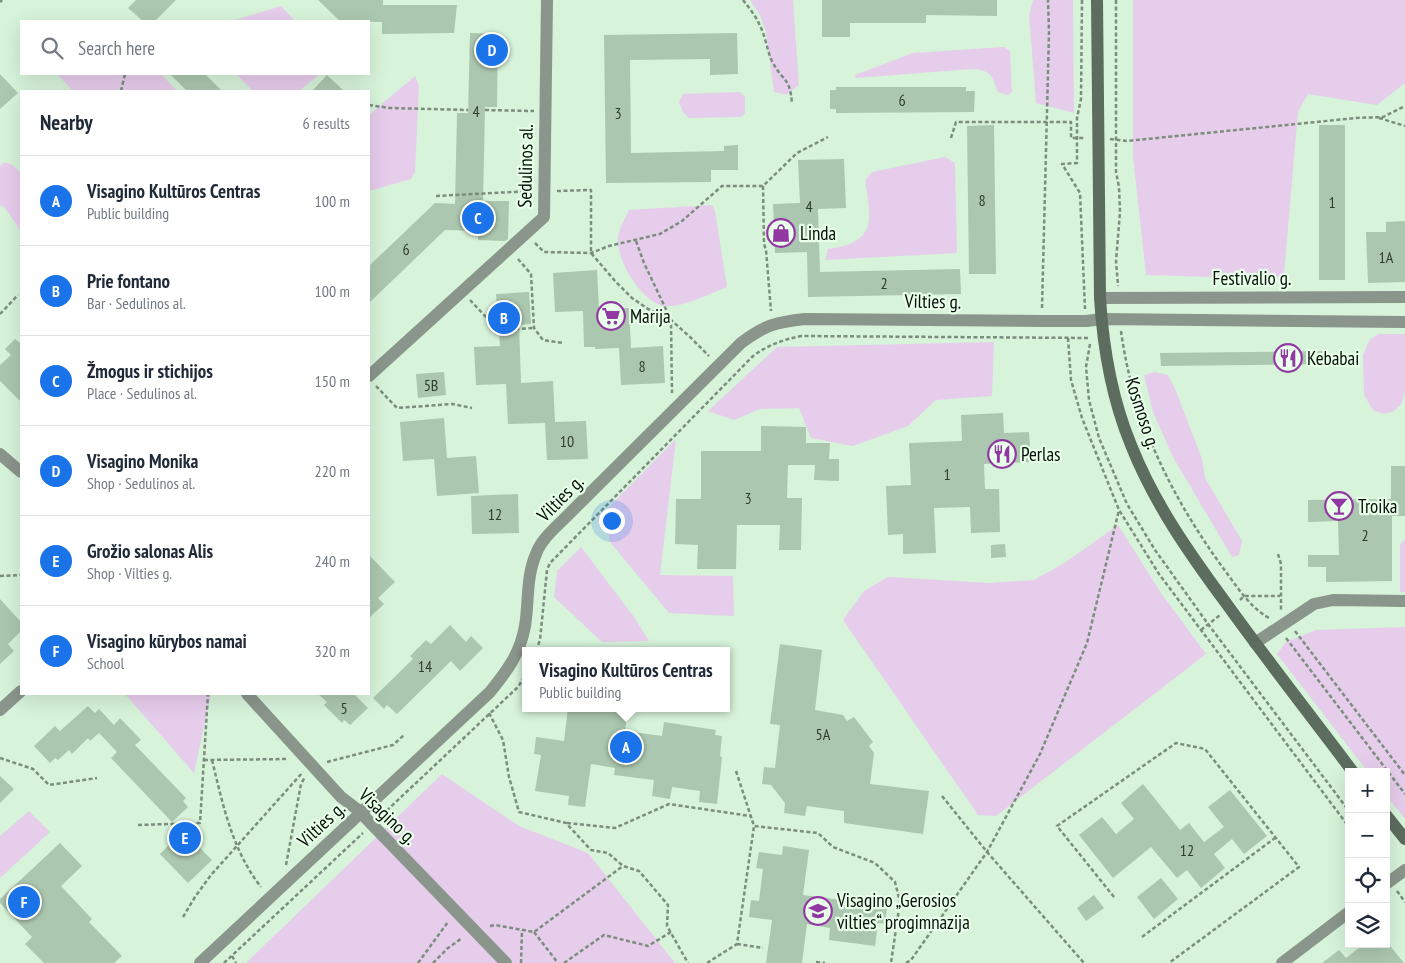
<!DOCTYPE html>
<meta charset="utf-8">
<style>
:root{--surface:#fff;--page:#f2f2f3;--text:#1f2937;--muted:#747a83;--line:#e0e1e3;--accent:#1a73e8}
body{margin:0;font-family:"PT Sans Narrow",sans-serif;background:var(--page);color:var(--text)}
.controls{position:absolute;right:15px;bottom:15px;display:grid;overflow:hidden;border-radius:0px;box-shadow:0 5px 20px #0002}
.controls button{width:45px;height:45px;display:grid;place-items:center;padding:0;border:0;border-bottom:1px solid var(--line);background:var(--surface);color:var(--text);font:25px sans-serif}
.you{position:absolute;left:611px;top:520px;width:18px;height:18px;margin:-12px;border:4px solid #fff;border-radius:50%;background:#1a73e8;box-shadow:0 0 0 8px #1a73e833}
.badge{display:grid;place-items:center;width:32px;height:32px;border-radius:50%;background:var(--accent);color:#fff;font-size:16px;font-weight:700}
.pin{position:absolute;translate:-50% -50%;border:2px solid #fff;box-shadow:0 1px 5px #0006}
.popup{position:absolute;left:522px;top:647px;width:208px;height:65px;box-sizing:border-box;display:grid;place-content:center;border-radius:0px;background:var(--surface);filter:drop-shadow(0 1px 4px #0005);font-size:16px;white-space:nowrap;color:var(--muted)}
.popup b{font-size:19px;color:var(--text)}
.popup::after{content:'';position:absolute;left:50%;top:100%;margin-left:-10px;border:10px solid transparent;border-top-color:var(--surface)}
.list{margin:0;padding:0;list-style:none}
h2{display:flex;justify-content:space-between;align-items:center;height:65px;margin:0;padding:0 20px;font-size:21px}
h2 small{font-size:16px;font-weight:400;color:var(--muted)}
.list li{display:grid;grid-template-columns:32px 1fr auto;gap:15px;align-items:center;box-sizing:border-box;height:90px;padding:0 20px;border-top:1px solid var(--line)}
.list b{display:block;font-size:19px;white-space:nowrap}
.list p{margin:0;font-size:16px;white-space:nowrap;color:var(--muted)}
.list em{font-size:16px;font-style:normal;color:var(--muted)}
.icon{flex:none;width:28px;height:28px;fill:none;stroke:currentColor;stroke-width:2;stroke-linecap:round;stroke-linejoin:round}
.map{position:relative;flex:none;width:1405px;height:963px;overflow:hidden}
.search{position:absolute;background:var(--surface);box-shadow:0 5px 20px #0002;left:20px;top:20px;width:350px;height:55px;display:flex;align-items:center;gap:12px;box-sizing:border-box;padding:0 18px;border-radius:0px;color:var(--muted);font-size:19px}
.panel{position:absolute;background:var(--surface);box-shadow:0 5px 20px #0002;left:20px;top:90px;width:350px;height:605px;border-radius:0px}
.map>svg:first-child{display:block}
.green{fill:#e7cdec}
.building{fill:#acc7af}
.lines{fill:none;stroke-linecap:round;stroke-linejoin:round}
.path{stroke:#7b8e7d;stroke-width:2.5;stroke-dasharray:4 2.5;stroke-linecap:butt}
.street{stroke:#8a958b;stroke-width:12}
.secondary{stroke:#5c6c5e;stroke-width:12}
.labels{text-anchor:middle;stroke-width:4.5;stroke-linejoin:round;paint-order:stroke}
.number-label{font-size:16px;fill:#303d31}
.street-label{font-size:19px;fill:#060f07;stroke:#e8ffea}
.poi-label{font-size:19px;fill:#060f07;stroke:#e8ffea;text-anchor:start}
</style>
<div class="map">
<svg width="1405" height="963" viewBox="0 0 1405 963">
<rect width="100%" height="100%" fill="#d7f3da"/>
<g class="green">
<polygon points="750,0 793,0 799,85 786,95 774,92 766,32 760,15"/>
<polygon points="1033,0 1073,0 1074,113 1036,103 1029,15"/>
<polygon points="1133,0 1405,0 1405,83 1377,105 1308,94 1298,112 1284,274 1276,279 1146,275 1133,156"/>
<polygon points="281,6 295,21 232,21"/>
<path d="M1004,47L1010,51L1012,92L1008,95L998,92C991,74 992,71 972,69L856,78L855,75L913,53Z"/>
<polygon points="57,74 161,74 177,91 73,91"/>
<polygon points="236,74 320,74 299,91 253,91"/>
<polygon points="415,76 419,86 415,172 411,179 369,191 369,115"/>
<polygon points="740,92 745,97 745,113 741,117 689,118 683,112 679,102 683,94"/>
<path d="M945,157L955,163L957,253L825,260L828,249C876,243 872,221 865,181L872,172Z"/>
<polygon points="4,162 13,165 21,173 21,231 4,207 0,205 0,166"/>
<path d="M712,205L715,211L727,287C711,293 677,311 660,305C640,298 617,261 618,239C618,230 625,219 629,210Z"/>
<polygon points="1379,334 1405,334 1405,391 1402,403 1394,411 1384,414 1373,410 1364,395 1363,355 1370,339"/>
<polygon points="994,342 992,396 936,400 908,426 853,446 811,438 799,408 760,409 734,420 708,411 777,347"/>
<polygon points="1155,372 1168,375 1176,391 1202,459 1205,478 1242,541 1239,555 1232,557 1173,457 1153,412 1144,375"/>
<polygon points="676,439 660,575 733,576 734,616 669,613 610,542 605,511"/>
<polygon points="1118,525 1161,593 1206,654 996,816 978,815 843,620 864,591 888,577 990,583 1034,580 1066,562"/>
<polygon points="1405,539 1405,592 1400,592 1400,545"/>
<polygon points="581,547 634,617 649,641 602,642 554,597 557,571"/>
<polygon points="1405,627 1405,819 1386,795 1386,772 1368,772 1277,654 1286,642 1316,630"/>
<polygon points="125,694 211,694 194,773"/>
<polygon points="442,774 519,826 588,853 675,963 246,963"/>
<polygon points="29,811 50,832 0,878 0,836"/>
</g>
<g class="building">
<polygon points="136,0 176,0 155,21 143,21 128,8"/>
<polygon points="318,0 383,0 383,5 457,5 454,33 382,34 382,22 340,21"/>
<polygon points="822,0 997,0 997,16 926,15 926,23 850,23 850,37 822,37"/>
<polygon points="470,33 498,34 497,107 485,107 483,201 509,201 508,239 505,241 478,240 478,231 445,230 369,303 369,266 435,203 455,204 457,113 468,113"/>
<polygon points="737,33 738,74 710,75 710,59 630,60 631,153 724,151 724,146 738,145 738,170 711,170 711,182 606,183 604,35"/>
<polygon points="0,74 18,93 0,109"/>
<polygon points="170,74 205,74 222,91 187,91"/>
<polygon points="327,75 344,91 312,91"/>
<polygon points="836,87 966,87 966,91 975,91 974,112 836,113 836,109 830,109 830,90 836,90"/>
<polygon points="994,125 996,274 969,274 967,126"/>
<rect x="1319" y="125" width="26" height="155"/>
<polygon points="844,159 846,208 818,209 820,272 960,269 961,294 808,297 807,252 775,253 773,204 800,203 798,160"/>
<polygon points="1405,221 1405,282 1368,283 1366,232 1386,232 1386,222"/>
<polygon points="597,270 599,310 629,308 631,348 663,346 665,383 621,385 619,348 595,349 595,347 584,347 583,311 555,312 553,273"/>
<polygon points="529,292 531,324 519,325 521,383 553,381 555,422 586,421 588,459 547,460 545,423 508,424 506,384 476,385 474,347 500,346 496,294"/>
<polygon points="15,339 21,344 21,402 0,381 0,365 11,355 5,349"/>
<polygon points="1328,351 1328,364 1161,366 1160,353"/>
<polygon points="444,372 446,395 418,398 416,374"/>
<polygon points="1003,413 1004,433 1029,432 1031,462 984,464 985,489 999,489 1000,532 971,533 970,507 934,508 936,553 903,554 903,534 888,535 886,486 911,485 909,443 962,441 961,415"/>
<polygon points="444,418 447,458 476,456 479,493 437,496 434,459 403,461 400,422"/>
<polygon points="761,426 806,427 806,443 830,443 829,459 839,459 839,481 814,480 815,465 788,465 787,498 802,498 801,550 779,550 780,525 737,525 736,569 697,569 698,545 675,544 676,499 701,499 701,451 761,451"/>
<polygon points="1391,466 1405,466 1405,516 1392,516 1392,581 1326,582 1326,567 1308,567 1308,555 1339,555 1338,521 1308,522 1308,500 1391,499"/>
<polygon points="518,494 519,533 472,534 471,496"/>
<polygon points="1005,544 1006,557 991,558 991,545"/>
<polygon points="369,555 395,582 378,598 384,604 369,618"/>
<polygon points="0,599 21,622 21,631 8,644 14,651 0,664"/>
<polygon points="450,625 466,642 471,636 483,648 460,671 451,661 397,714 387,705 384,709 373,698 413,659 410,656 426,640 431,644"/>
<polygon points="780,644 822,650 815,710 843,715 847,721 854,717 873,742 869,746 874,753 870,784 929,791 923,834 844,823 844,811 807,806 805,816 784,813 785,803 771,785 762,784 764,767 775,768 780,725 770,724"/>
<polygon points="318,694 354,694 368,708 350,725 344,720 342,723 324,705 327,702"/>
<polygon points="88,706 95,713 99,709 114,725 120,718 141,740 135,745 186,798 183,801 188,807 172,822 111,758 117,752 99,733 90,741 88,738 72,754 69,750 58,760 55,758 50,763 34,746 55,726 60,731"/>
<polygon points="568,708 628,708 625,731 662,736 664,722 716,730 715,735 722,736 720,756 722,757 717,804 699,802 700,791 672,787 670,799 652,796 654,780 614,775 615,768 591,764 585,807 568,805 569,796 535,791 541,755 534,754 536,737 564,741"/>
<polygon points="0,776 14,789 0,803"/>
<polygon points="1143,784 1180,830 1189,823 1204,842 1224,827 1208,807 1230,790 1267,836 1244,854 1232,839 1214,854 1225,868 1201,888 1187,870 1177,878 1151,847 1113,878 1079,835 1102,817 1116,834 1134,819 1121,803"/>
<polygon points="183,831 212,860 188,883 160,854"/>
<polygon points="60,843 82,866 61,886 92,919 89,922 122,956 114,963 44,963 25,944 32,937 0,903 0,899"/>
<polygon points="783,846 809,850 803,895 871,904 872,897 888,899 885,924 878,923 875,946 829,940 830,928 807,924 802,963 766,963 772,920 749,917 751,900 759,901 763,869 756,868 759,852 782,855"/>
<polygon points="1161,878 1178,899 1154,919 1137,897"/>
<polygon points="1094,895 1104,908 1086,921 1077,908"/>
<polygon points="1387,942 1404,963 1322,963 1339,950 1346,958 1364,944 1386,944"/>
</g>
<g class="lines">
<g class="path">
<path d="M743,0C749,8 756,16 760,26C766,37 767,52 773,63C784,83 790,77 792,104"/>
<polyline points="1082,0 1081,99 1077,118 1077,163 1062,164 1080,193 1085,309"/>
<polyline points="1116,0 1116,172 1119,187 1120,212 1116,261 1118,286"/>
<polyline points="0,2 2,0"/>
<polyline points="121,91 125,74"/>
<polyline points="369,105 390,108 468,110"/>
<polyline points="485,110 534,111"/>
<polyline points="1379,118 1405,126"/>
<polyline points="951,138 956,122 1071,122 1071,138 1085,138"/>
<polyline points="1110,139 1127,141 1356,118 1383,117 1405,106"/>
<polyline points="763,186 764,244 766,250 771,311"/>
<polyline points="557,191 591,190 591,253 615,281 632,298 648,309 671,320 690,337 709,356"/>
<polyline points="436,196 532,191"/>
<polyline points="636,241 644,263 671,320 672,393"/>
<polyline points="535,243 544,252 591,253 609,246 660,234 682,221 722,186 763,186 797,153 828,137"/>
<polyline points="518,259 531,274 534,328 543,340 563,343"/>
<polyline points="470,300 498,330 534,328"/>
<polyline points="1042,308 1049,33 1048,0"/>
<polyline points="0,314 18,295"/>
<path d="M1121,331C1133,420 1171,496 1223,568C1236,585 1249,607 1269,618"/>
<polyline points="1068,338 1071,380 1082,418 1119,510 1159,574 1349,827"/>
<polyline points="1090,344 1086,367 1089,400 1099,438 1127,504 1155,550 1208,624 1349,811"/>
<polyline points="376,386 397,408 452,404 472,408"/>
<polyline points="1278,554 1281,564 1281,610"/>
<polyline points="0,576 21,575"/>
<polyline points="1240,600 1244,596 1280,596"/>
<polyline points="1201,630 1220,615"/>
<polyline points="1295,631 1405,775"/>
<polyline points="1286,638 1405,794"/>
<path d="M536,651L540,640L547,570L550,563L753,356C768,345 782,340 801,336L1090,338"/>
<polyline points="489,713 503,740 509,777 519,812 566,823 591,850 608,853 623,866 639,871 668,905 667,926 688,963"/>
<polyline points="0,758 33,769 49,785 97,778"/>
<polyline points="204,760 288,759"/>
<path d="M212,760C223,805 232,850 261,887"/>
<polyline points="327,762 393,745 404,735"/>
<polyline points="736,771 754,826 818,833 833,847 875,863 895,882 900,902 891,963"/>
<polyline points="942,796 987,852 1084,963"/>
<polyline points="382,815 518,687 526,674"/>
<polyline points="567,823 615,828 669,804 750,816"/>
<polyline points="138,825 200,823 208,694"/>
<polyline points="286,865 301,784 305,777"/>
<polyline points="1397,891 1405,902"/>
<polyline points="1114,897 1057,826 1176,743 1205,749 1299,867 1169,963"/>
<polyline points="183,917 195,897 211,875 303,772"/>
<polyline points="490,926 495,925 534,932 623,866"/>
<polyline points="534,932 558,963"/>
<polyline points="1142,937 1275,838"/>
<polyline points="737,944 763,948"/>
<polyline points="232,956 236,963"/>
<polyline points="816,962 825,963"/>
<polyline points="224,963 363,833"/>
<polyline points="418,963 448,922"/>
<polyline points="433,963 448,948 462,938"/>
<polyline points="521,963 522,930"/>
<polyline points="564,963 604,935 648,946 671,932"/>
<polyline points="707,963 737,944 754,826"/>
<polyline points="906,963 911,960 987,852 1040,754 1087,643 1119,510"/>
</g>
<g class="street">
<polyline points="1100,298 1405,297"/>
<polyline points="369,376 544,217 547,0"/>
<polyline points="0,454 21,472"/>
<polyline points="1255,643 1314,604 1333,600 1405,601"/>
<polyline points="247,694 341,797 358,810 506,963"/>
<polyline points="0,710 21,691"/>
<polyline points="1386,884 1405,870"/>
<path d="M200,963L490,692C507,671 520,654 525,626C529,602 526,577 536,554C542,537 561,523 573,510L741,343C765,325 776,322 805,319L1042,321H1087L1101,319L1405,322"/>
<polyline points="1282,963 1349,912"/>
</g>
<g class="secondary">
<path d="M1097,0L1100,298C1103,347 1112,399 1131,445C1154,503 1189,553 1226,603C1267,660 1311,716 1353,772"/>
<polyline points="1386,815 1405,839"/>
</g>
</g>
<defs>
<symbol id="shop-ring" viewBox="-11 -11 22 22"><circle r="9.5" fill="#e8ffea" stroke="#9238a3" stroke-width="1.5"/><path d="M-5-2.5h2.3a2.7 3.5 0 0 1 5.4 0H5L5.5 6h-11ZM-1.5-2.5h3a1.5 2.3 0 0 0-3 0Z" fill="#9238a3"/></symbol>
<symbol id="supermarket-ring" viewBox="-11 -11 22 22"><circle r="9.5" fill="#e8ffea" stroke="#9238a3" stroke-width="1.5"/><path d="M-6-5.5h2.5l.6 2H6L4.5 2H-2.5L-4.4-4H-6ZM-1.5 3.2a1.3 1.3 0 1 0 .1 0ZM3 3.2a1.3 1.3 0 1 0 .1 0Z" fill="#9238a3"/></symbol>
<symbol id="restaurant-ring" viewBox="-11 -11 22 22"><circle r="9.5" fill="#e8ffea" stroke="#9238a3" stroke-width="1.5"/><path d="M-5-6h1v4h1v-4h1v4h1v-4h1v5L-1.5 .5V6h-2V.5L-5-1ZM5-6V6H3V1.5H1.5Q1.5-4 5-6Z" fill="#9238a3"/></symbol>
<symbol id="bar-ring" viewBox="-11 -11 22 22"><circle r="9.5" fill="#e8ffea" stroke="#9238a3" stroke-width="1.5"/><path d="M-6-5H6L.8 .8V4.5H3.5V6h-7V4.5H-.8V.8Z" fill="#9238a3"/></symbol>
<symbol id="school-ring" viewBox="-11 -11 22 22"><circle r="9.5" fill="#e8ffea" stroke="#9238a3" stroke-width="1.5"/><path d="M0-5L7-2L0 1L-7-2ZM-4 1L0 2.5L4 1V4Q0 6-4 4Z" fill="#9238a3"/></symbol>
</defs>
<g fill-rule="evenodd">
<use href="#shop-ring" x="765" y="217" width="32" height="32"/>
<use href="#supermarket-ring" x="595" y="300" width="32" height="32"/>
<use href="#restaurant-ring" x="1272" y="342" width="32" height="32"/>
<use href="#restaurant-ring" x="986" y="438" width="32" height="32"/>
<use href="#bar-ring" x="1323" y="490" width="32" height="32"/>
<use href="#school-ring" x="802" y="895" width="32" height="32"/>
</g>
<g class="labels">
<g class="number-label">
<text x="902" y="106">6</text>
<text x="476" y="117">4</text>
<text x="618" y="119">3</text>
<text x="982" y="206">8</text>
<text x="1332" y="208">1</text>
<text x="809" y="212">4</text>
<text x="406" y="255">6</text>
<text x="1386" y="263">1A</text>
<text x="884" y="289">2</text>
<text x="642" y="372">8</text>
<text x="431" y="391">5B</text>
<text x="567" y="447">10</text>
<text x="947" y="480">1</text>
<text x="748" y="504">3</text>
<text x="495" y="520">12</text>
<text x="1365" y="541">2</text>
<text x="425" y="672">14</text>
<text x="344" y="714">5</text>
<text x="823" y="740">5A</text>
<text x="1187" y="856">12</text>
</g>
<g class="street-label">
<text transform="translate(525 166) rotate(-89)" y="7">Sedulinos al.</text>
<text x="1252" y="285">Festivalio g.</text>
<text transform="translate(933 301) rotate(1)" y="7">Vilties g.</text>
<text transform="translate(1143 413) rotate(72)" y="7">Kosmoso g.</text>
<text transform="translate(560 498) rotate(-45)" y="7">Vilties g.</text>
<text transform="translate(388 816) rotate(44)" y="7">Visagino g.</text>
<text transform="translate(321 824) rotate(-43)" y="7">Vilties g.</text>
</g>
<g class="poi-label">
<text x="800" y="240">Linda</text>
<text x="630" y="323">Marija</text>
<text x="1307" y="365">Kebabai</text>
<text x="1021" y="461">Perlas</text>
<text x="1358" y="513">Troika</text>
<text x="837" y="907">Visagino „Gerosios<tspan x="837" dy="22">vilties“ progimnazija</tspan></text>
</g>
</g>
</svg>
<div class="controls">
<button>+</button>
<button>−</button>
<button><svg class="icon" aria-label="locate" viewBox="0 0 24 24"><circle cx="12" cy="12" r="6"/><path d="M12 2v4M12 18v4M2 12h4M18 12h4"/></svg></button>
<button><svg class="icon" aria-label="layers" viewBox="0 0 24 24"><path d="M12 4l9 5-9 5-9-5zM3 14l9 5 9-5"/></svg></button>
</div>
<div class="you"></div>
<div class="pin badge" style="left:626px;top:747px">A</div>
<div class="popup"><b>Visagino Kultūros Centras</b>Public building</div>
<div class="pin badge" style="left:504px;top:318px">B</div>
<div class="pin badge" style="left:478px;top:218px">C</div>
<div class="pin badge" style="left:492px;top:50px">D</div>
<div class="pin badge" style="left:185px;top:838px">E</div>
<div class="pin badge" style="left:24px;top:902px">F</div>
<div class="search"><svg class="icon" aria-label="search" viewBox="0 0 24 24"><circle cx="10" cy="10" r="6"/><path d="M15 15l6 6"/></svg>Search here</div>
<section class="panel">
<h2>Nearby<small>6 results</small></h2>
<ul class="list">
<li><span class="badge">A</span><div><b>Visagino Kultūros Centras</b><p>Public building</p></div><em>100 m</em></li>
<li><span class="badge">B</span><div><b>Prie fontano</b><p>Bar · Sedulinos al.</p></div><em>100 m</em></li>
<li><span class="badge">C</span><div><b>Žmogus ir stichijos</b><p>Place · Sedulinos al.</p></div><em>150 m</em></li>
<li><span class="badge">D</span><div><b>Visagino Monika</b><p>Shop · Sedulinos al.</p></div><em>220 m</em></li>
<li><span class="badge">E</span><div><b>Grožio salonas Alis</b><p>Shop · Vilties g.</p></div><em>240 m</em></li>
<li><span class="badge">F</span><div><b>Visagino kūrybos namai</b><p>School</p></div><em>320 m</em></li>
</ul>
</section>
</div>
